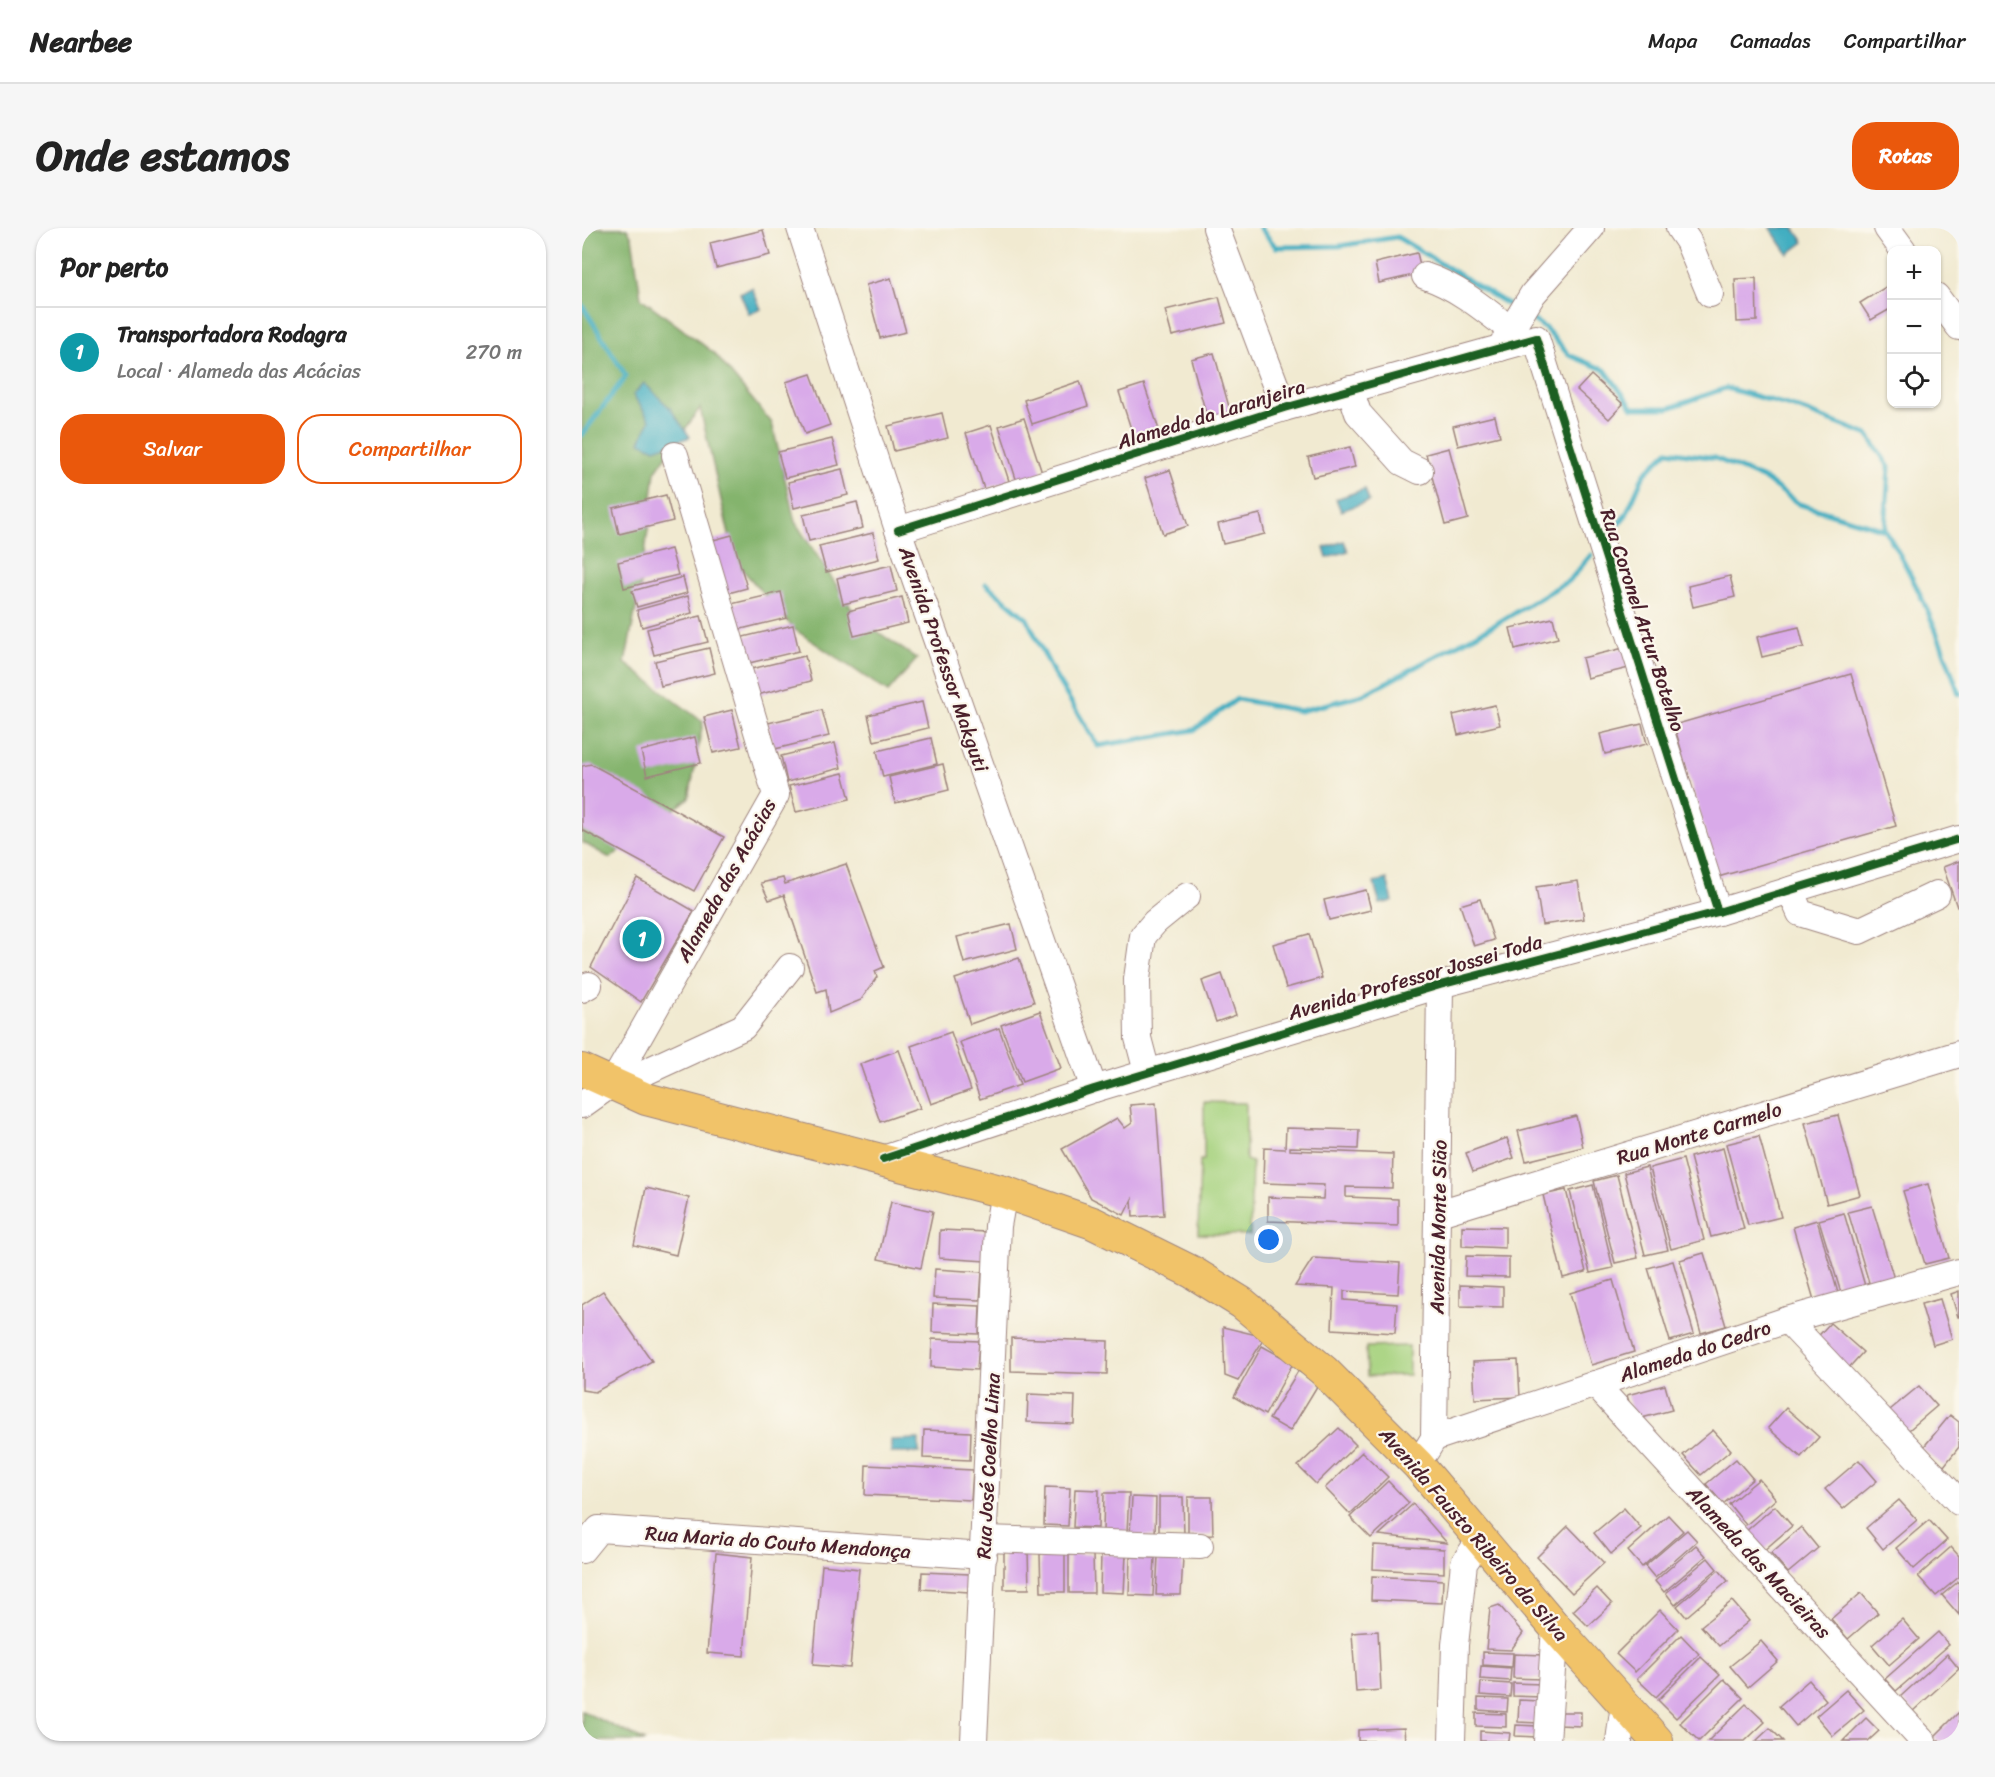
<!DOCTYPE html>
<html lang="pt">
<meta charset="utf-8">
<style>
:root{--surface:#fff;--page:#f6f6f6;--text:#222;--muted:#767676;--line:#e0e0e0;--accent:#ea580c}
body{margin:0;font-family:Sriracha,sans-serif;background:var(--page);color:var(--text)}
.controls{position:absolute;right:18px;top:18px;display:grid;overflow:hidden;border-radius:12px;box-shadow:0 2px 4px #0004}
.controls button{width:54px;height:54px;display:grid;place-items:center;padding:0;border:0;border-bottom:2px solid var(--line);background:var(--surface);color:var(--text);font:30px sans-serif}
.you{position:absolute;left:687px;top:1012px;width:21px;height:21px;margin:-15px;border:4px solid #fff;border-radius:50%;background:#1a73e8;box-shadow:0 0 0 9px #1a73e833}
.badge{display:grid;place-items:center;width:39px;height:39px;border-radius:50%;background:var(--accent);color:#fff;font-size:20px;font-weight:700}
.pin{position:absolute;translate:-50% -50%;border:3px solid #fff;box-shadow:0 2px 6px #0006}
.list{margin:0;padding:0;list-style:none}
h2{display:flex;justify-content:space-between;align-items:center;height:78px;margin:0;padding:0 24px;font-size:26px}
h2 small{font-size:20px;font-weight:400;color:var(--muted)}
.list li{display:grid;grid-template-columns:39px 1fr auto;gap:18px;align-items:center;box-sizing:border-box;height:90px;padding:0 24px;border-top:2px solid var(--line)}
.list b{display:block;font-size:22px;white-space:nowrap}
.list p{margin:0;font-size:20px;white-space:nowrap;color:var(--muted)}
.list em{font-size:20px;font-style:normal;color:var(--muted)}
.actions{display:flex;gap:12px;padding:18px 24px}
.actions a{flex:1;padding:14px 0;border:2px solid var(--accent);border-radius:24px;text-align:center;font-size:21px;color:var(--accent)}
.actions .main{background:var(--accent);color:#fff}
.icon{flex:none;width:33px;height:33px;fill:none;stroke:currentColor;stroke-width:2;stroke-linecap:round;stroke-linejoin:round}
.map{position:relative;flex:none;width:1377px;height:1513px;overflow:hidden;border-radius:24px}
header{display:flex;align-items:center;gap:36px;box-sizing:border-box;height:84px;padding:0 30px;background:var(--surface);border-bottom:2px solid var(--line)}
header strong{font-size:28px}
nav{display:flex;gap:33px;margin-inline-start:auto;font-size:21px}
.intro{display:flex;align-items:center;justify-content:space-between;box-sizing:border-box;height:144px;padding:0 36px}
h1{margin:0;font-size:42px}
.button{padding:15px 27px;border-radius:24px;background:var(--accent);color:#fff;font-size:21px;font-weight:700}
main{display:flex;gap:36px;padding:0 36px}
aside{flex:1;background:var(--surface);border-radius:24px;box-shadow:0 2px 4px #0004}
.map>svg:first-child{display:block}
.green{fill:#a6d27e;stroke:#787854;stroke-width:1.5}
.forest{fill:#84b46d;stroke:#676a4c;stroke-width:1.5}
.water{fill:#42aec1;stroke:#466676;stroke-width:1.5}
.lines{fill:none;stroke-linecap:round;stroke-linejoin:round}
.stream{stroke:#42aec1;stroke-width:5}
.building{fill:#d9aae9}
.minor-casing{stroke:#9e847e;stroke-width:28}
.major-casing{stroke:#9e847e;stroke-width:34}
.minor{stroke:#fff;stroke-width:26}
.major{stroke:#f1c369;stroke-width:32}
.cycleway-casing{stroke:#fbf7ec;stroke-width:11}
.cycleway{stroke:#1b5e20;stroke-width:8}
.labels{text-anchor:middle;stroke-width:4.5;stroke-linejoin:round;paint-order:stroke}
.street-label{font-size:20px;fill:#4a1f2b;stroke:#fbf7ec}
</style>
<header>
<strong>Nearbee</strong>
<nav><a>Mapa</a><a>Camadas</a><a>Compartilhar</a></nav>
</header>
<div class="intro"><h1>Onde estamos</h1><a class="button">Rotas</a></div>
<main>
<aside>
<h2>Por perto<small></small></h2>
<ul class="list">
<li><span class="badge" style="background:#0f9aa8">1</span><div><b>Transportadora Rodagra</b><p>Local · Alameda das Acácias</p></div><em>270 m</em></li>
</ul>
<div class="actions"><a class="main">Salvar</a><a>Compartilhar</a></div>
</aside>
<div class="map">
<svg width="1377" height="1513" viewBox="0 0 1377 1513">
<rect width="100%" height="100%" fill="#fbf7ec"/>
<filter id="ink" filterUnits="userSpaceOnUse"><feTurbulence type="fractalNoise" baseFrequency=".0167" numOctaves="2"/><feDisplacementMap in="SourceGraphic" scale="12" xChannelSelector="R" yChannelSelector="G"/><feConvolveMatrix kernelMatrix="1 2 1 2 8 2 1 2 1" color-interpolation-filters="sRGB"/></filter>
<filter id="wash" filterUnits="userSpaceOnUse"><feTurbulence type="fractalNoise" baseFrequency=".008" numOctaves="4" result="noise"/><feDisplacementMap in="SourceGraphic" scale="24" xChannelSelector="R" yChannelSelector="G"/><feGaussianBlur stdDeviation="1.35" result="paint"/><feColorMatrix in="noise" values="0 0 0 0 0 0 0 0 0 0 0 0 0 0 0 0 0 1.4 0 .05"/><feComposite in="paint" operator="in"/></filter>
<g filter="url(#wash)">
<rect width="100%" height="100%" fill="#f1ead1"/>
<g class="green">
<polygon points="622,874 664,875 664,932 670,934 668,1007 616,1006 618,932 622,932"/>
<polygon points="827,1118 827,1147 785,1148 784,1119"/>
</g>
<g class="forest">
<polygon points="0,0 45,0 50,9 59,70 132,125 190,195 213,294 276,390 335,431 306,464 212,401 153,333 118,180 73,244 60,350 43,435 121,494 107,570 28,630 0,614"/>
<polygon points="0,1483 63,1513 0,1513"/>
</g>
<g class="water">
<polygon points="1188,0 1212,0 1222,14 1206,26"/>
<polygon points="170,60 179,81 167,86 158,65"/>
<polygon points="62,155 88,180 108,209 73,221 58,214 68,192 51,167"/>
<polygon points="783,261 787,273 759,283 754,271"/>
<polygon points="762,313 766,323 745,330 742,320"/>
<polygon points="805,651 811,673 798,676 792,655"/>
<polygon points="337,1211 337,1225 309,1225 309,1212"/>
</g>
<g class="lines">
<g class="stream">
<polyline points="678,0 694,19 757,18 815,9 927,77"/>
<polyline points="0,77 44,148 0,207"/>
<polyline points="951,92 963,100 987,127 1023,142 1051,180 1087,180 1144,160 1212,179 1286,207 1307,239 1303,302"/>
<path d="M1030,303L1044,287L1062,246L1086,223L1133,230L1184,252L1217,276L1303,302C1336,354 1358,408 1377,466"/>
<polyline points="404,356 445,391 473,448 516,518 612,502 655,471 718,483 781,467 912,397 988,352 1009,327"/>
</g>
</g>
<g id="blocks">
<g class="building">
<polygon points="181,2 188,27 134,40 128,15"/>
<polygon points="835,25 840,45 797,55 793,35"/>
<polygon points="309,50 324,104 298,110 284,57"/>
<polygon points="1174,50 1175,93 1155,94 1153,51"/>
<polygon points="1310,55 1310,80 1289,92 1278,75"/>
<polygon points="637,69 644,95 590,108 583,82"/>
<polygon points="632,125 649,186 626,193 609,131"/>
<polygon points="229,146 248,197 223,206 204,154"/>
<polygon points="1009,147 1041,176 1027,191 995,162"/>
<polygon points="498,153 506,178 450,196 442,172"/>
<polygon points="562,156 580,211 555,219 537,164"/>
<polygon points="360,185 366,210 312,223 306,198"/>
<polygon points="913,188 918,208 876,218 871,198"/>
<polygon points="442,190 460,245 435,254 417,198"/>
<polygon points="409,197 427,253 402,261 384,205"/>
<polygon points="250,211 257,237 203,250 196,224"/>
<polygon points="768,219 773,239 731,249 726,229"/>
<polygon points="867,220 886,291 863,297 844,226"/>
<polygon points="260,241 266,267 212,280 206,254"/>
<polygon points="588,242 606,298 581,306 563,250"/>
<polygon points="84,267 91,293 37,306 31,280"/>
<polygon points="275,274 281,300 227,313 221,287"/>
<polygon points="678,286 683,306 641,316 636,296"/>
<polygon points="291,305 297,331 244,344 237,318"/>
<polygon points="150,307 165,360 139,367 124,314"/>
<polygon points="89,321 96,347 42,360 36,334"/>
<polygon points="309,337 315,363 261,376 255,350"/>
<polygon points="1148,348 1153,369 1111,379 1106,358"/>
<polygon points="101,349 105,365 55,379 50,363"/>
<polygon points="199,364 205,390 151,403 145,377"/>
<polygon points="106,368 110,385 60,399 55,382"/>
<polygon points="320,369 326,395 272,408 266,383"/>
<polygon points="119,388 126,414 72,427 65,401"/>
<polygon points="971,390 976,410 933,421 928,400"/>
<polygon points="211,397 217,423 163,436 157,410"/>
<polygon points="1217,399 1222,419 1180,429 1175,409"/>
<polygon points="127,420 133,445 79,458 73,433"/>
<polygon points="1042,420 1047,440 1005,450 1000,430"/>
<polygon points="223,428 229,453 175,467 169,441"/>
<polygon points="1269,446 1314,598 1136,649 1092,497"/>
<polygon points="340,474 346,500 292,513 286,487"/>
<polygon points="913,477 918,497 876,507 871,487"/>
<polygon points="150,482 159,519 131,525 122,489"/>
<polygon points="240,482 247,508 193,521 186,495"/>
<polygon points="1060,496 1065,516 1023,526 1018,506"/>
<polygon points="113,509 119,535 65,548 59,523"/>
<polygon points="349,510 355,536 301,549 295,523"/>
<polygon points="253,515 259,540 205,554 199,528"/>
<polygon points="9,536 142,609 112,663 0,602 0,538"/>
<polygon points="361,536 367,562 313,575 307,549"/>
<polygon points="261,545 268,571 214,584 207,558"/>
<polygon points="1377,633 1377,679 1375,679 1361,639"/>
<polygon points="264,636 302,739 293,743 295,749 279,772 247,785 244,761 235,764 202,667 187,672 179,655 201,650 203,656"/>
<polygon points="55,650 112,683 59,774 9,739"/>
<polygon points="996,653 1002,691 960,697 954,659"/>
<polygon points="784,662 789,682 747,692 742,672"/>
<polygon points="898,671 912,712 892,718 878,677"/>
<polygon points="429,696 435,721 382,735 375,709"/>
<polygon points="727,706 740,750 704,760 691,716"/>
<polygon points="437,730 452,774 388,796 373,751"/>
<polygon points="640,746 654,787 634,794 620,753"/>
<polygon points="458,783 479,840 440,854 419,797"/>
<polygon points="417,800 438,857 398,871 378,814"/>
<polygon points="369,804 389,862 349,876 329,818"/>
<polygon points="317,822 338,880 298,894 278,836"/>
<polygon points="574,875 582,987 551,989 550,971 542,987 509,970 480,921 535,890 543,900 550,895 548,877"/>
<polygon points="1256,887 1278,967 1245,976 1223,895"/>
<polygon points="994,888 1001,919 944,933 936,903"/>
<polygon points="704,900 777,902 776,921 708,919 708,922 811,926 810,960 764,959 764,969 816,971 816,998 686,993 686,969 741,971 742,957 681,955 682,920 703,921"/>
<polygon points="1177,908 1199,989 1166,997 1144,916"/>
<polygon points="925,910 932,930 891,944 884,925"/>
<polygon points="1141,920 1162,1001 1129,1009 1108,929"/>
<polygon points="1101,931 1122,1012 1089,1021 1068,940"/>
<polygon points="1065,939 1086,1022 1063,1027 1042,945"/>
<polygon points="1035,947 1056,1030 1033,1035 1012,953"/>
<polygon points="1346,956 1367,1030 1343,1036 1321,963"/>
<polygon points="1011,957 1031,1040 1008,1045 988,963"/>
<polygon points="64,960 107,970 94,1027 52,1017"/>
<polygon points="984,962 1004,1044 981,1050 961,967"/>
<polygon points="309,974 351,983 339,1040 296,1031"/>
<polygon points="1290,978 1312,1051 1288,1058 1266,984"/>
<polygon points="1262,985 1283,1058 1259,1065 1237,992"/>
<polygon points="1235,992 1256,1065 1232,1072 1211,999"/>
<polygon points="880,998 923,999 923,1020 880,1018"/>
<polygon points="358,1002 405,1004 404,1033 357,1030"/>
<polygon points="1122,1025 1144,1098 1119,1105 1098,1032"/>
<polygon points="884,1028 927,1029 927,1049 883,1048"/>
<polygon points="731,1030 818,1035 816,1066 762,1063 762,1072 815,1076 813,1105 750,1101 752,1060 713,1058"/>
<polygon points="1091,1033 1112,1106 1088,1113 1066,1040"/>
<polygon points="353,1041 400,1044 398,1072 351,1070"/>
<polygon points="1031,1052 1052,1124 1009,1137 988,1065"/>
<polygon points="878,1057 921,1059 921,1079 878,1078"/>
<polygon points="21,1063 70,1133 13,1164 0,1162 0,1077"/>
<polygon points="1377,1063 1377,1089 1376,1089 1369,1066"/>
<polygon points="1358,1071 1370,1111 1351,1117 1339,1076"/>
<polygon points="351,1076 398,1078 397,1106 350,1104"/>
<polygon points="1248,1095 1281,1124 1263,1144 1230,1115"/>
<polygon points="641,1099 683,1109 656,1153 643,1148"/>
<polygon points="429,1110 526,1113 525,1146 429,1143"/>
<polygon points="350,1111 397,1113 395,1142 349,1139"/>
<polygon points="680,1118 711,1135 683,1187 652,1169"/>
<polygon points="936,1132 938,1169 893,1171 891,1134"/>
<polygon points="716,1143 737,1155 708,1203 687,1191"/>
<polygon points="1083,1157 1090,1182 1052,1192 1045,1167"/>
<polygon points="1337,1158 1355,1178 1321,1207 1303,1186"/>
<polygon points="446,1166 493,1168 492,1196 445,1194"/>
<polygon points="1204,1180 1237,1209 1219,1229 1186,1200"/>
<polygon points="1368,1187 1377,1194 1377,1219 1362,1238 1340,1221"/>
<polygon points="757,1200 774,1217 734,1256 716,1238"/>
<polygon points="342,1202 389,1204 388,1232 341,1230"/>
<polygon points="1131,1202 1149,1222 1119,1247 1101,1227"/>
<polygon points="780,1224 806,1249 768,1286 743,1260"/>
<polygon points="1154,1231 1171,1251 1141,1276 1124,1256"/>
<polygon points="1277,1232 1295,1253 1261,1281 1243,1261"/>
<polygon points="284,1237 391,1242 389,1272 283,1267"/>
<polygon points="1177,1251 1194,1271 1164,1297 1147,1276"/>
<polygon points="806,1253 827,1275 789,1310 768,1289"/>
<polygon points="463,1259 488,1260 486,1298 462,1297"/>
<polygon points="493,1261 517,1262 516,1300 491,1299"/>
<polygon points="522,1265 547,1265 545,1304 521,1303"/>
<polygon points="550,1269 574,1270 573,1308 548,1307"/>
<polygon points="577,1269 601,1269 602,1307 577,1307"/>
<polygon points="606,1269 630,1269 631,1307 606,1308"/>
<polygon points="1317,1272 1335,1292 1301,1321 1284,1300"/>
<polygon points="831,1276 865,1315 797,1307"/>
<polygon points="1193,1278 1210,1298 1180,1324 1163,1304"/>
<polygon points="1042,1280 1059,1300 1029,1326 1012,1305"/>
<polygon points="1086,1287 1101,1303 1060,1339 1046,1323"/>
<polygon points="1347,1292 1365,1312 1332,1341 1314,1320"/>
<polygon points="986,1298 1022,1335 990,1365 955,1329"/>
<polygon points="1219,1299 1236,1320 1206,1345 1189,1325"/>
<polygon points="1105,1302 1115,1313 1073,1350 1063,1338"/>
<polygon points="792,1317 862,1321 862,1345 791,1341"/>
<polygon points="1114,1317 1124,1328 1082,1364 1073,1353"/>
<polygon points="1369,1319 1377,1328 1377,1349 1354,1368 1336,1348"/>
<polygon points="422,1323 446,1323 447,1361 422,1361"/>
<polygon points="134,1325 170,1329 162,1428 125,1425"/>
<polygon points="483,1325 483,1364 459,1364 458,1326"/>
<polygon points="511,1326 512,1365 487,1365 487,1327"/>
<polygon points="519,1326 544,1327 542,1365 518,1364"/>
<polygon points="576,1328 601,1329 599,1367 574,1367"/>
<polygon points="548,1329 573,1330 571,1368 547,1367"/>
<polygon points="1126,1330 1135,1341 1093,1377 1084,1365"/>
<polygon points="240,1337 277,1341 268,1440 231,1437"/>
<polygon points="1137,1342 1146,1353 1104,1389 1095,1378"/>
<polygon points="340,1344 388,1346 387,1364 339,1361"/>
<polygon points="790,1348 861,1352 860,1375 789,1372"/>
<polygon points="1377,1353 1377,1387 1360,1367"/>
<polygon points="1015,1360 1030,1376 1006,1398 991,1383"/>
<polygon points="1279,1365 1296,1385 1266,1411 1249,1391"/>
<polygon points="1150,1373 1167,1393 1137,1418 1119,1398"/>
<polygon points="917,1377 941,1405 929,1422 904,1421 908,1380"/>
<polygon points="1078,1382 1096,1401 1053,1444 1034,1426"/>
<polygon points="1320,1391 1337,1411 1307,1437 1290,1417"/>
<polygon points="796,1403 799,1462 774,1464 770,1405"/>
<polygon points="1356,1404 1367,1417 1314,1463 1303,1451"/>
<polygon points="1099,1407 1117,1426 1074,1469 1055,1451"/>
<polygon points="1179,1413 1196,1433 1166,1459 1148,1438"/>
<polygon points="901,1424 931,1425 930,1439 901,1437"/>
<polygon points="932,1426 962,1427 960,1451 931,1450"/>
<polygon points="1365,1426 1377,1441 1331,1483 1318,1469"/>
<polygon points="1119,1429 1138,1447 1094,1490 1076,1472"/>
<polygon points="899,1438 929,1440 928,1453 898,1451"/>
<polygon points="1142,1451 1161,1470 1117,1513 1098,1495"/>
<polygon points="1227,1452 1244,1472 1214,1498 1197,1478"/>
<polygon points="899,1454 929,1456 928,1469 898,1467"/>
<polygon points="931,1455 961,1456 961,1469 931,1468"/>
<polygon points="1264,1462 1282,1482 1251,1508 1234,1488"/>
<polygon points="896,1470 926,1471 925,1484 896,1482"/>
<polygon points="937,1472 958,1473 956,1495 936,1494"/>
<polygon points="1164,1476 1183,1494 1163,1513 1126,1513"/>
<polygon points="978,1484 999,1484 999,1498 977,1497"/>
<polygon points="1377,1484 1377,1513 1356,1513 1352,1509"/>
<polygon points="894,1485 924,1486 924,1499 894,1498"/>
<polygon points="1284,1490 1297,1503 1286,1513 1261,1513"/>
<polygon points="934,1497 955,1498 954,1509 933,1508"/>
<polygon points="822,1500 823,1513 776,1513 776,1502"/>
<polygon points="1188,1500 1201,1513 1174,1513"/>
<polygon points="898,1503 928,1505 927,1513 898,1513"/>
</g>
</g>
</g>
<g filter="url(#ink)">
<use href="#blocks" fill-opacity="0" stroke="#9e847e" stroke-width="1.5"/>
<g class="lines">
<defs>
<g id="minor">
<polyline points="218,0 316,302 512,861"/>
<polyline points="634,0 702,180"/>
<polyline points="1097,0 1106,13 1128,66"/>
<polyline points="1305,0 1321,22"/>
<path d="M843,48C876,59 902,81 929,102"/>
<polyline points="1354,68 1377,99"/>
<polyline points="918,120 951,66 1009,0"/>
<polyline points="768,161 776,185 820,234 838,243"/>
<polyline points="316,302 702,180 954,110 1136,684"/>
<polyline points="1208,662 1218,685 1277,703 1355,666"/>
<polyline points="0,761 7,757"/>
<polyline points="565,844 556,810 555,751 561,708 573,694 605,668"/>
<polyline points="35,857 161,799 208,739"/>
<polyline points="0,877 31,855 194,567 93,227"/>
<polyline points="301,931 512,861 858,757 1136,684 1377,611"/>
<polyline points="857,985 1377,826"/>
<polyline points="1205,1092 1377,1274"/>
<polyline points="1013,1156 1341,1513"/>
<polyline points="852,1210 1205,1092 1377,1044"/>
<polyline points="844,1223 852,1210 858,757"/>
<polyline points="403,1311 618,1318"/>
<polyline points="0,1322 17,1301 402,1328"/>
<polyline points="392,1513 416,998 422,964"/>
<polyline points="870,1513 873,1417 882,1335 900,1309"/>
<polyline points="965,1513 973,1399"/>
<polyline points="1037,1513 1042,1476"/>
</g>
<polyline id="major" points="0,842 64,871 422,964 511,995 610,1044 660,1075 742,1143 836,1237 973,1399 1075,1513"/>
</defs>
<use href="#minor" class="minor-casing"/>
<use href="#major" class="major-casing"/>
<use href="#minor" class="minor"/>
<use href="#major" class="major"/>
<defs>
<g id="cycleway">
<polyline points="316,302 702,180 954,110 1136,684"/>
<polyline points="301,931 512,861 858,757 1136,684 1377,611"/>
</g>
</defs>
<use href="#cycleway" class="cycleway-casing"/>
<use href="#cycleway" class="cycleway"/>
</g>
</g>
<g class="labels">
<g class="street-label">
<text transform="translate(629 186) rotate(-17)" y="7">Alameda da Laranjeira</text>
<text transform="translate(1061 392) rotate(72)" y="7">Rua Coronel Artur Botelho</text>
<text transform="translate(362 431) rotate(71)" y="7">Avenida Professor Makguti</text>
<text transform="translate(144 652) rotate(-61)" y="7">Alameda das Acácias</text>
<text transform="translate(833 749) rotate(-16)" y="7">Avenida Professor Jossei Toda</text>
<text transform="translate(1117 905) rotate(-17)" y="7">Rua Monte Carmelo</text>
<text transform="translate(856 999) rotate(-89)" y="7">Avenida Monte Sião</text>
<text transform="translate(1113 1123) rotate(-18)" y="7">Alameda do Cedro</text>
<text transform="translate(406 1238) rotate(-87)" y="7">Rua José Coelho Lima</text>
<text transform="translate(892 1306) rotate(49)" y="7">Avenida Fausto Ribeiro da Silva</text>
<text transform="translate(196 1314) rotate(4)" y="7">Rua Maria do Couto Mendonça</text>
<text transform="translate(1177 1334) rotate(47)" y="7">Alameda das Macieiras</text>
</g>
</g>
</svg>
<div class="controls">
<button>+</button>
<button>−</button>
<button><svg class="icon" aria-label="locate" viewBox="0 0 24 24"><circle cx="12" cy="12" r="6"/><path d="M12 2v4M12 18v4M2 12h4M18 12h4"/></svg></button>
</div>
<div class="you"></div>
<div class="pin badge" style="left:60px;top:711px;background:#0f9aa8">1</div>
</div>
</main>
